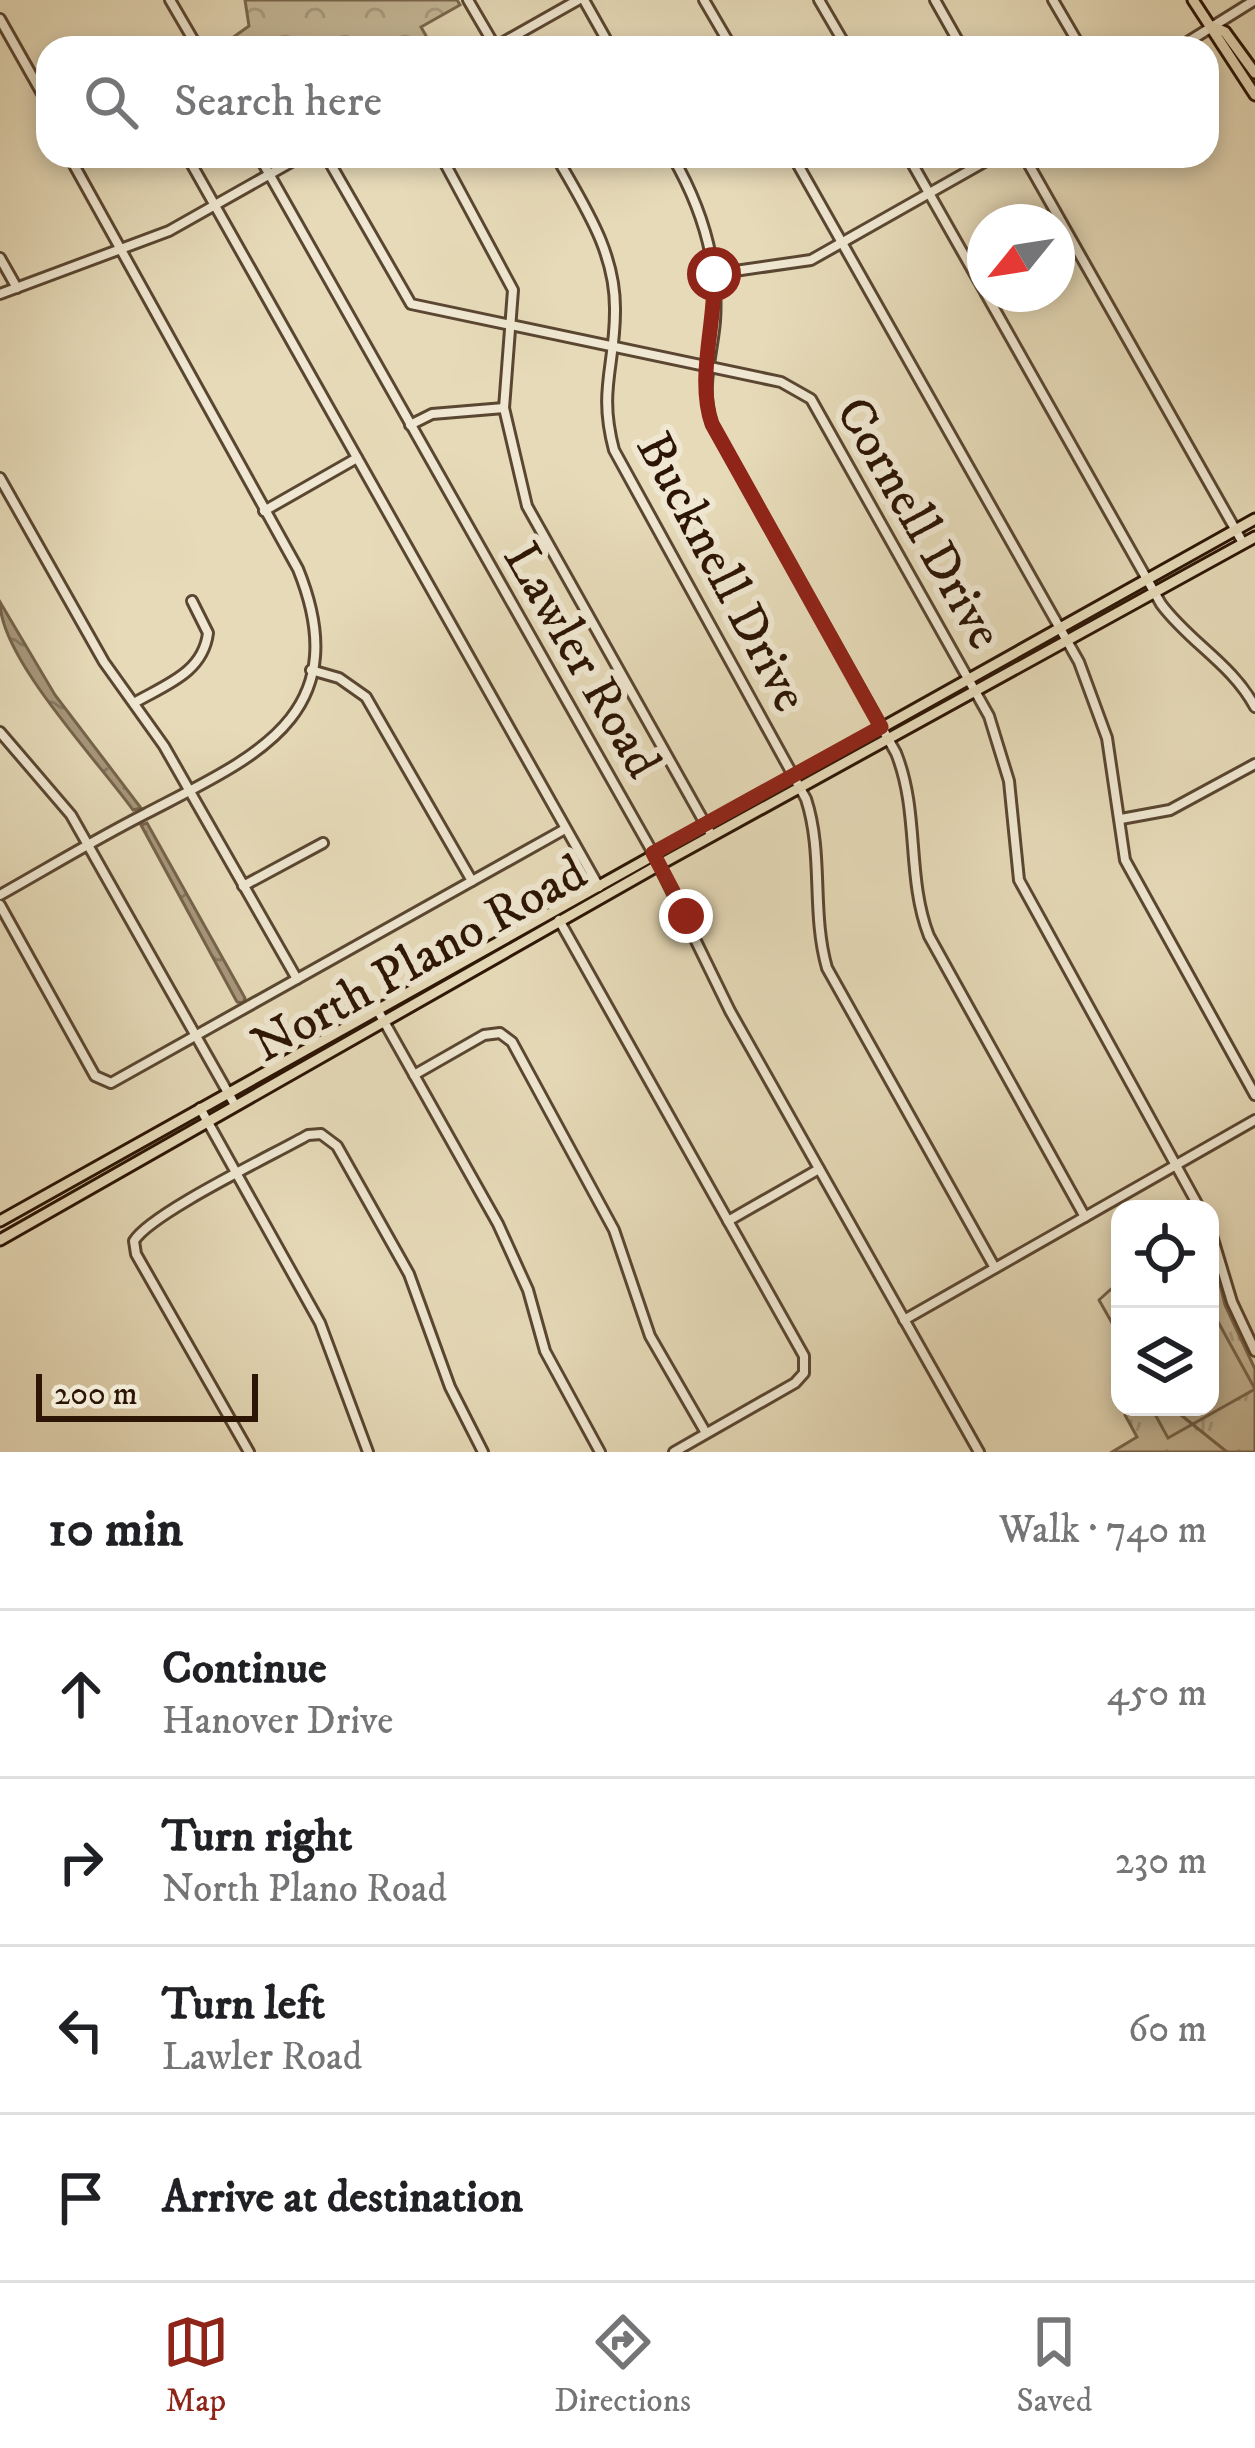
<!DOCTYPE html>
<meta charset="utf-8">
<style>
:root{--surface:#fff;--page:#f6f6f6;--text:#202124;--muted:#757577;--line:#e0e0e0;--accent:#8f2418}
body{margin:0;font-family:"IM FELL DW Pica",serif;background:var(--page);color:var(--text)}
.controls{position:absolute;right:36px;bottom:36px;display:grid;overflow:hidden;border-radius:24px;box-shadow:0 6px 18px #0003}
.controls button{width:108px;height:108px;display:grid;place-items:center;padding:0;border:0;border-bottom:3px solid var(--line);background:var(--surface);color:var(--text);font:60px sans-serif}
.compass{position:absolute;left:967px;top:204px;width:108px;height:108px;border-radius:50%;background:var(--surface);box-shadow:0 6px 18px #0003;rotate:240deg}
.scale{position:absolute;left:36px;bottom:30px;width:222px;box-sizing:border-box;padding-left:12px;border:6px solid #2c1504;border-top:0;font-size:33px;line-height:42px;white-space:nowrap;color:#2c1504;-webkit-text-stroke:9px #efe7d1;paint-order:stroke}
.stop{position:absolute;width:36px;height:36px;margin:-27px;border:9px solid #8f2418;border-radius:50%;background:#fff}
.stop.end{background:#8f2418;border-color:#fff;box-shadow:0 3px 12px #0008}
.list{margin:0;padding:0;list-style:none}
h2{display:flex;justify-content:space-between;align-items:center;height:156px;margin:0;padding:0 48px;font-size:51px}
h2 small{font-size:39px;font-weight:400;color:var(--muted)}
.list li{display:grid;grid-template-columns:78px 1fr auto;gap:36px;align-items:center;box-sizing:border-box;height:168px;padding:0 48px;border-top:3px solid var(--line)}
.list b{display:block;font-size:45px;white-space:nowrap}
.list p{margin:0;font-size:39px;white-space:nowrap;color:var(--muted)}
.list em{font-size:39px;font-style:normal;color:var(--muted)}
.icon{flex:none;width:66px;height:66px;fill:none;stroke:currentColor;stroke-width:2;stroke-linecap:round;stroke-linejoin:round}
.map{position:relative;flex:none;width:1255px;height:1452px;overflow:hidden}
.search{position:absolute;background:var(--surface);box-shadow:0 6px 18px #0003;left:36px;right:36px;top:36px;height:132px;display:flex;align-items:center;gap:30px;box-sizing:border-box;padding:0 42px;border-radius:36px;color:var(--muted);font-size:45px}
.sheet{height:828px;background:var(--surface)}
nav{display:flex;justify-content:space-around;align-items:center;box-sizing:border-box;height:168px;border-top:3px solid var(--line);background:var(--surface);font-size:33px;color:var(--muted)}
nav a{display:grid;justify-items:center;gap:6px}
nav .on{color:var(--accent)}
.map>svg:first-child{display:block}
.grass{fill:url(#grass-tufts);stroke:#79674e;stroke-width:3}
.park{fill:url(#park-crowns);stroke:#79674e;stroke-width:3}
.pitch{fill:#c6b999;stroke:#79674e;stroke-width:3}
.water{fill:url(#water-ripples);stroke:#76634b;stroke-width:3}
.lines{fill:none;stroke-linecap:round;stroke-linejoin:round}
.stream{stroke:#76634b;stroke-width:3}
.minor-casing{stroke:#5a4631;stroke-width:14}
.major-casing{stroke:#2c1504;stroke-width:15}
.minor{stroke:#efe7d1;stroke-width:8}
.major{stroke:#e6dab8;stroke-width:9}
.route{stroke:#8f2418;stroke-width:15}
.labels{text-anchor:middle;stroke-width:12;stroke-linejoin:round;paint-order:stroke}
.street-label{font-size:51px;fill:#2c1504;stroke:#efe7d1}
</style>
<div class="map">
<svg width="1255" height="1452" viewBox="0 0 1255 1452">
<defs>
<pattern id="grass-tufts" width="24" height="20" patternUnits="userSpaceOnUse" patternTransform="scale(3)"><rect width="24" height="20" fill="#c6b999"/><path d="M3 7l-1-3M5 7V3M7 7l1-3M15 17l-1-3M17 17v-4M19 17l1-3" fill="none" stroke="#aa9e82"/></pattern>
<pattern id="park-crowns" width="20" height="18" patternUnits="userSpaceOnUse" patternTransform="scale(3)"><rect width="20" height="18" fill="#c6b999"/><path d="M2 6a3 3 0 1 1 6 0M12 15a3 3 0 1 1 6 0" fill="none" stroke="#aa9e82"/></pattern>
<pattern id="water-ripples" width="26" height="14" patternUnits="userSpaceOnUse" patternTransform="scale(3)"><rect width="26" height="14" fill="#a7977b"/><path d="M2 4q2-2 4 0t4 0M15 11q2-2 4 0t4 0" fill="none" stroke="#887a63"/></pattern>
</defs>
<rect width="100%" height="100%" fill="#e6dab8"/>
<filter id="stains"><feTurbulence type="fractalNoise" baseFrequency=".00167" numOctaves="4"/><feColorMatrix values="0 0 0 0 .2 0 0 0 0 .09 0 0 0 0 .02 0 0 0 .5 -.17"/></filter>
<radialGradient id="worn" r=".72"><stop offset=".6" stop-color="#630" stop-opacity="0"/><stop offset="1" stop-color="#630" stop-opacity=".3"/></radialGradient>
<polygon class="grass" points="1210,1243 1225,1305 1255,1369 1255,1452 1112,1452 1137,1437 1125,1415 1129,1407 1210,1407"/>
<polygon class="park" points="245,0 457,0 460,5 421,27 433,48 218,48 249,26"/>
<polygon class="pitch" points="1216,1318 1255,1389 1168,1438 1151,1407 1210,1407 1210,1321"/>
<g class="water">
<path d="M0,602L55,695L141,808L133,810C98,761 0,658 0,602Z"/>
<polygon points="147,823 245,998 243,1003 237,1002 141,825"/>
</g>
<g class="lines">
<g class="stream">
<polyline points="1120,1281 1099,1300 1120,1337"/>
<polyline points="1171,1407 1227,1452"/>
<polyline points="1254,1452 1255,1452"/>
</g>
<defs>
<g id="minor">
<polyline points="170,0 198,48"/>
<polyline points="468,0 496,48"/>
<polyline points="584,0 611,48"/>
<polyline points="704,0 732,48"/>
<polyline points="819,0 847,48"/>
<polyline points="935,0 962,48"/>
<polyline points="1053,0 1081,48"/>
<polyline points="0,19 48,104"/>
<polyline points="493,48 578,0"/>
<polyline points="1178,48 1255,0"/>
<polyline points="187,156 599,887"/>
<polyline points="259,156 653,853 730,1011 979,1452"/>
<polyline points="326,156 411,304 781,382 811,399 989,716 1009,781 1019,880 1200,1209"/>
<polyline points="441,156 513,290 504,408 527,506 712,836"/>
<path d="M556,156C584,206 616,252 615,311C615,367 598,390 614,450L806,799C824,854 811,912 827,968L995,1268"/>
<path d="M672,156C701,206 719,262 715,321C712,357 700,388 712,424L896,753C920,813 906,877 929,936L1085,1217"/>
<polyline points="793,156 1079,662 1107,738 1125,860 1255,1095"/>
<polyline points="908,156 985,292"/>
<polyline points="1024,156 1243,543"/>
<polyline points="0,258 17,288"/>
<polyline points="714,274 811,260 995,156"/>
<polyline points="0,294 169,231 302,156"/>
<path d="M986,294L1161,604C1190,643 1231,663 1255,707"/>
<polyline points="410,425 432,414 504,408"/>
<polyline points="0,478 104,662 164,746 297,979"/>
<polyline points="264,511 357,458"/>
<polyline points="311,670 339,678 366,697 472,881"/>
<path d="M134,703C165,685 203,673 208,633L192,601"/>
<polyline points="0,732 71,815 235,1105"/>
<polyline points="1121,819 1170,810 1255,764"/>
<polyline points="243,886 323,843"/>
<path d="M0,895C48,868 96,839 145,814C252,758 358,717 298,569L69,156"/>
<polyline points="0,905 95,1076 111,1083 565,829"/>
<polyline points="559,920 804,1356 804,1373 795,1383 674,1452"/>
<polyline points="377,1009 498,1224 528,1290 545,1351 600,1452"/>
<polyline points="414,1075 484,1035 500,1033 512,1042 614,1230 650,1336 706,1433"/>
<polyline points="200,1108 320,1323 368,1452"/>
<polyline points="728,1221 819,1169"/>
<polyline points="1210,1229 1232,1302 1255,1351"/>
<polyline points="904,1320 1255,1120"/>
<path d="M249,1452L136,1254L134,1241C151,1213 273,1155 308,1135L321,1134L337,1146L409,1274L450,1387L483,1452"/>
</g>
<g id="major">
<polyline points="1193,0 1255,95"/>
<polyline points="1211,26 1225,32 1255,73"/>
<polyline points="0,1221 1255,519"/>
<polyline points="0,1240 659,865 1255,537"/>
</g>
</defs>
<use href="#minor" class="minor-casing"/>
<use href="#major" class="major-casing"/>
<use href="#minor" class="minor"/>
<use href="#major" class="major"/>
</g>
<g class="lines">
<path class="route" d="M686,916L653,853L881,727L712,424C696,378 716,323 714,274"/>
</g>
<g class="labels">
<g class="street-label">
<text transform="translate(921 522) rotate(60)" y="18">Cornell Drive</text>
<text transform="translate(724 571) rotate(62)" y="18">Bucknell Drive</text>
<text transform="translate(584 659) rotate(60)" y="18">Lawler Road</text>
<text transform="translate(418 957) rotate(-29)" y="18">North Plano Road</text>
</g>
</g>
<rect width="100%" height="100%" filter="url(#stains)"/>
<rect width="100%" height="100%" fill="url(#worn)"/>
</svg>
<div class="controls">
<button><svg class="icon" aria-label="locate" viewBox="0 0 24 24"><circle cx="12" cy="12" r="6"/><path d="M12 2v4M12 18v4M2 12h4M18 12h4"/></svg></button>
<button><svg class="icon" aria-label="layers" viewBox="0 0 24 24"><path d="M12 4l9 5-9 5-9-5zM3 14l9 5 9-5"/></svg></button>
</div>
<svg class="compass" viewBox="-18 -18 36 36"><path d="M0-13l5 13h-10z" fill="#e53935"/><path d="M0 13l5-13h-10z" fill="#757577"/></svg>
<div class="scale">200 m</div>
<div class="stop" style="left:714px;top:274px"></div>
<div class="stop end" style="left:686px;top:916px"></div>
<div class="search"><svg class="icon" aria-label="search" viewBox="0 0 24 24"><circle cx="10" cy="10" r="6"/><path d="M15 15l6 6"/></svg>Search here</div>
</div>
<section class="sheet">
<h2>10 min<small>Walk · 740 m</small></h2>
<ul class="list">
<li><svg class="icon" aria-label="ahead" viewBox="0 0 24 24"><path d="M12 20V5M6 11l6-6 6 6"/></svg><div><b>Continue</b><p>Hanover Drive</p></div><em>450 m</em></li>
<li><svg class="icon" aria-label="right" viewBox="0 0 24 24"><path d="M7 20v-9h11M14 6l5 5-5 5"/></svg><div><b>Turn right</b><p>North Plano Road</p></div><em>230 m</em></li>
<li><svg class="icon" aria-label="left" viewBox="0 0 24 24"><path d="M17 20v-9H6M10 6l-5 5 5 5"/></svg><div><b>Turn left</b><p>Lawler Road</p></div><em>60 m</em></li>
<li><svg class="icon" aria-label="arrive" viewBox="0 0 24 24"><path d="M6 21V4h12l-3 4 3 4H6"/></svg><div><b>Arrive at destination</b></div></li>
</ul>
</section>
<nav>
<a class="on"><svg class="icon" aria-label="map" viewBox="0 0 24 24"><path d="M3 6l6-2 6 2 6-2v14l-6 2-6-2-6 2zM9 4v14M15 6v14"/></svg>Map</a>
<a><svg class="icon" aria-label="directions" viewBox="0 0 24 24"><path d="M12 3l9 9-9 9-9-9zM9 14v-3h6M13 9l2 2-2 2"/></svg>Directions</a>
<a><svg class="icon" aria-label="saved" viewBox="0 0 24 24"><path d="M7 4h10v16l-5-4-5 4z"/></svg>Saved</a>
</nav>
